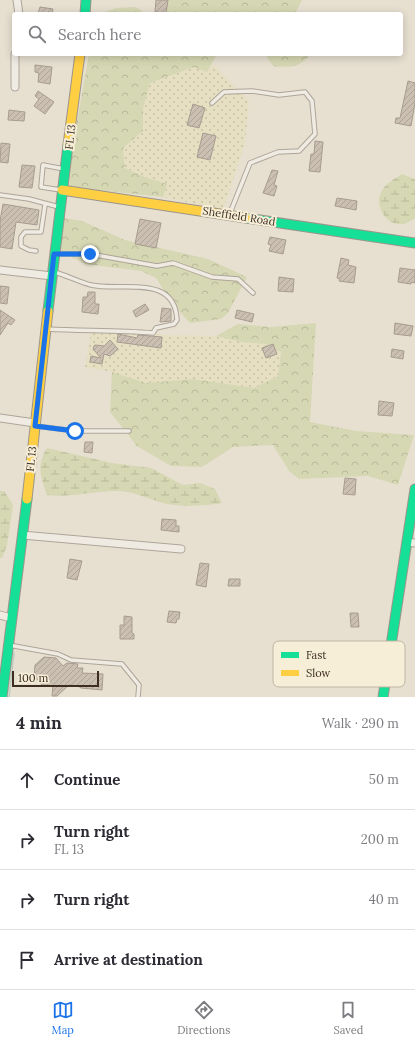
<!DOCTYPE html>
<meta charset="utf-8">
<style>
:root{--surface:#fff;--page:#f2f2f3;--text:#2b2b33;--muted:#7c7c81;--line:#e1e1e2;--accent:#1a73e8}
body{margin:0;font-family:Lora,serif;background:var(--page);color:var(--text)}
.scale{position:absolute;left:12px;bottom:10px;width:87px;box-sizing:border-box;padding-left:4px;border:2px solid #3d2e20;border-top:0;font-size:11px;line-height:14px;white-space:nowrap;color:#3d2e20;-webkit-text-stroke:3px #f7eed8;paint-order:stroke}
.stop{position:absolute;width:12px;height:12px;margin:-9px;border:3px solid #1a73e8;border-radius:50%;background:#fff}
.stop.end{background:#1a73e8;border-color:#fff;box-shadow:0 1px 4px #0008}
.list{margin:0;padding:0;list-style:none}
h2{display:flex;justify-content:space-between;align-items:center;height:52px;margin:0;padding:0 16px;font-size:17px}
h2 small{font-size:13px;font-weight:400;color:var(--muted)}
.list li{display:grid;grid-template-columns:26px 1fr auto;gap:12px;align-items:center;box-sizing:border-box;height:60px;padding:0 16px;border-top:1px solid var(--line)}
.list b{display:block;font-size:15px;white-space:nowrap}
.list p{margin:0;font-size:13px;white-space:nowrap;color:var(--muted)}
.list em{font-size:13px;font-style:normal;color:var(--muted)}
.icon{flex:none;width:22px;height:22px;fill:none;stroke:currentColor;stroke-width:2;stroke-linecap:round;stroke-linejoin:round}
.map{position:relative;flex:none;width:415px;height:697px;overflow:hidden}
.search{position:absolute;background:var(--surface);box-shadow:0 2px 10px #0003;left:12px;right:12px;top:12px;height:44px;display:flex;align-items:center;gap:10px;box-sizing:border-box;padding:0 14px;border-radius:4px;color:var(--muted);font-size:15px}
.sheet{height:292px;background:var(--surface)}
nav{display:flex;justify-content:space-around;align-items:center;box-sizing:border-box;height:56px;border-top:1px solid var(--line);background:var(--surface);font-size:11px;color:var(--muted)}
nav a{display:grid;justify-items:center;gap:2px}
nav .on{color:var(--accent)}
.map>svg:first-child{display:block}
.farmland{fill:url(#farmland-dots)}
.forest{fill:url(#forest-crowns)}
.wetland{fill:url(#wetland-marsh)}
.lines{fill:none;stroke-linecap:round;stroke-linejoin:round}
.stream{stroke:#bcccc2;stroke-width:1.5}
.building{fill:url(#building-hatch);stroke:#a89c90}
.lane-casing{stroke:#ada599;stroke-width:5.5}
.street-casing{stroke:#ada599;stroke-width:9}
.fast-casing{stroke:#9c958a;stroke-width:11}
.slow-casing{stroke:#9c958a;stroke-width:11}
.lane{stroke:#efebe3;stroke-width:3.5}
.street{stroke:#efebe3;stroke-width:7}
.fast{stroke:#16e098;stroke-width:9}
.slow{stroke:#ffcf43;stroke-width:9}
.route{stroke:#1a73e8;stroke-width:5}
.labels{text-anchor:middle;stroke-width:4;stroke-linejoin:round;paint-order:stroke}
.street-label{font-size:11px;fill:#3d2e20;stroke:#f7eed8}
.key{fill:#f7eed8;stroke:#bfb4a1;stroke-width:1}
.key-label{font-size:11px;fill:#3d2e20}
</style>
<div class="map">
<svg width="415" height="697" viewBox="0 0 415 697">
<defs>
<pattern id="farmland-dots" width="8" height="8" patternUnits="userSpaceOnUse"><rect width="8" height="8" fill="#e6dfc2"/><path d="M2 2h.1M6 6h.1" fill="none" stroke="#c6c0a6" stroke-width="1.8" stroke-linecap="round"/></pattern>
<pattern id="forest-crowns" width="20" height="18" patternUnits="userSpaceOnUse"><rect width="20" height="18" fill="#d6d7b3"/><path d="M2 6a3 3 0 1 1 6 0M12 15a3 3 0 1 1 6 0" fill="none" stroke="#b9b99a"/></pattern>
<pattern id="wetland-marsh" width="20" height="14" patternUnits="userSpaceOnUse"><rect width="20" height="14" fill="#d6d7b3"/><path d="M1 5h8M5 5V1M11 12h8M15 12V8" fill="none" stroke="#b9b99a"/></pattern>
<pattern id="building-hatch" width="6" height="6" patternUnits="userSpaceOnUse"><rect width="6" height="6" fill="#cbbfb2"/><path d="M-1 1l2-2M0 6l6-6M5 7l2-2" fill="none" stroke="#afa499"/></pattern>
</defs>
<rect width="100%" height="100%" fill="#e7e0d1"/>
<g class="farmland">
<polygon points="213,64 249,101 245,143 223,210 163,197 167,184 147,178 125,168 123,148 143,131 143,108 150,83 194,67 207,72"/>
<polygon points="91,333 216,336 242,342 266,344 281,352 278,376 254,388 193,379 146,383 112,372 85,367"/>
</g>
<g class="forest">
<polygon points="168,0 302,0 295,14 164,14"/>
<polygon points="136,7 146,14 99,14 116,8"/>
<polygon points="89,54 217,54 207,72 194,67 150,83 143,108 143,131 123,148 125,168 147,178 167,184 163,197 69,187 73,144"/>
<path d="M265,54H311C299,68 291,68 273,66Z"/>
<polygon points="64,218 82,221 125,240 208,259 247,277 228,313 221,319 190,323 171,302 156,278 141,271 86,264 58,251"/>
<polygon points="316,323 310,422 356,431 414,435 398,485 368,476 299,479 289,471 273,445 233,447 202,467 171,466 137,446 110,412 112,372 146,383 193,379 254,388 278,376 281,352 266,344 242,342 216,336 238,324 271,327"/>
</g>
<g class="wetland">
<path d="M402,174L415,179V218C412,220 407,223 404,224C387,227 374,207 381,192C385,184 394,179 402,174Z"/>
<path d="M47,448L112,463L151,468L183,485L200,483L215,489L222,503C205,506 185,507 167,504C152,501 136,492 120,491C96,490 72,498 47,495C41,477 36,465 47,448Z"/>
<polygon points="0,491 4,491 13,505 7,545 2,558 0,558"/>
</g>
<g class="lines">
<polyline class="stream" points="9,697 14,653"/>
</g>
<g class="building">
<polygon points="156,0 168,0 166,13 155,12"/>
<polygon points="40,7 53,9 52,14 38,14"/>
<polygon points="35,65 52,67 50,84 38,82 39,73 35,72"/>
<polygon points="408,81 415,83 415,103 411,126 395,123 396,118 400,118"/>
<polygon points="38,91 54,102 45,114 34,106 39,99 35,96"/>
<polygon points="193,104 205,108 199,128 187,125"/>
<polygon points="9,110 25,112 24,121 8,120"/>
<polygon points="203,133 216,136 210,160 197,157"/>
<polygon points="315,141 323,142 320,172 309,171 311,154 314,154"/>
<polygon points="1,143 10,144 8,163 0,162"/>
<polygon points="22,165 35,166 32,188 19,187"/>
<polygon points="272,170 278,171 274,185 277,186 274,196 263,193"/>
<polygon points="337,198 357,201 356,210 335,206"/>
<polygon points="3,204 39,210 37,225 16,222 12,249 0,247 0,221"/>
<polygon points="140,219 161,223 156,248 135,244"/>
<polygon points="270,237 286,240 283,254 269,251 271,245 268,244"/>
<polygon points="341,258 349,260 348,265 356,267 354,283 339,281 340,279 337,278"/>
<polygon points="400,268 415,270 415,283 411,282 411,284 398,282"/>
<polygon points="279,277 294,279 293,292 278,291"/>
<polygon points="0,286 9,287 7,304 0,303"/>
<polygon points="88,292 95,292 95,304 99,304 98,314 82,312 83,297 87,297"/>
<polygon points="145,304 149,310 136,317 133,311"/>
<polygon points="162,308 171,309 171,321 160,322"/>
<polygon points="0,310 15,320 11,325 8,323 0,335"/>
<polygon points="237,310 254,314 252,322 235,318"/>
<polygon points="395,323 413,326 411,336 394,334"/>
<polygon points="118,334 137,338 138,335 162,337 161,348 117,342"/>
<polygon points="110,340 118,349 110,356 104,354 102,364 90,362 91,356 101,358 93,349 94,346 95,345 104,346"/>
<polygon points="273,344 277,354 266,358 262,348"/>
<polygon points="392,349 404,351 403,359 391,357"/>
<polygon points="379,401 394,403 392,416 378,415"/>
<polygon points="85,442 93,442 92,453 84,452"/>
<polygon points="345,478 356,479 355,495 343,494"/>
<polygon points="162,519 176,520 176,526 179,526 179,532 161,530"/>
<polygon points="70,559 82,561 77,580 67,578"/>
<polygon points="200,563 209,564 206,587 196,585"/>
<polygon points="229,579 240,579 240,586 228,586"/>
<polygon points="169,611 180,612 179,619 177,619 176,623 167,622"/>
<polygon points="350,613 358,613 359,627 351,627"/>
<polygon points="124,616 132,617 132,633 134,634 134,639 120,639 120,625 124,625"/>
<polygon points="44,657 56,658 63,666 67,663 78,664 77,668 83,668 82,673 103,674 102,690 81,688 78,686 69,685 57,696 52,696 53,686 42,685 34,676 35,665"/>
</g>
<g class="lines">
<defs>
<g id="lane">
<polyline points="212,103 224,92 252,91 279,95 305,92 312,101 315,134 299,151 278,152 250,163 230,213"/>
<polyline points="61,190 41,187 43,165 64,169"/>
<polyline points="0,195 29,199 59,207"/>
<polyline points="36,251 29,250 21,246 21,237 25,232 41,232 45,205"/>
<polyline points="56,254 90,254 157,266 173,263 212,277 238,279 253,293"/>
<path d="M47,329C83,331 117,330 153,333L156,328L174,324L177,320C175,273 121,292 91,285C79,282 66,275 54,272"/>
<polyline points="36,426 75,431 129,431"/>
<polyline points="9,645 58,654 71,660 122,664 139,685 138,697"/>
</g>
<g id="street">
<polyline points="17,0 19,14"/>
<polyline points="15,87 15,54"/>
<polyline points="0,270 52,276"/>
<polyline points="0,418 35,423"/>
<polyline points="22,535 181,549"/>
<polyline points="407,542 415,543"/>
<polyline points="0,615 11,618"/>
</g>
<g id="fast">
<polyline points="85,14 86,0"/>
<polyline points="246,218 415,243"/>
<polyline points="48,311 68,145"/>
<polyline points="2,697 27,499"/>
<polyline points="383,697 415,489"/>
</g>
<g id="slow">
<polyline points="68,145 80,54"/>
<polyline points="62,190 246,218"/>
<polyline points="27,499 48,311"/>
</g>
</defs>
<use href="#lane" class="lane-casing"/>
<use href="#street" class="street-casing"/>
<use href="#fast" class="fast-casing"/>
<use href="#slow" class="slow-casing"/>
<use href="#lane" class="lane"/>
<use href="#street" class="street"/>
<use href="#fast" class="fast"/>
<use href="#slow" class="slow"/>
</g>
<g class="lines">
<polyline class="route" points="75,431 35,426 54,254 90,254"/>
</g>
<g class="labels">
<g class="street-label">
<text transform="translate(70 137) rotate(-83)" y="4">FL 13</text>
<text transform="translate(239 216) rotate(9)" y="4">Sheffield Road</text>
<text transform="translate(31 459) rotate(-84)" y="4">FL 13</text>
</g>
</g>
<rect x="273" y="641" width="132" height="46" rx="6" class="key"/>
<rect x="281" y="652" width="18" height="6" fill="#16e098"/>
<rect x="281" y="670" width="18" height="6" fill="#ffcf43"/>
<g class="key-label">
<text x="306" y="659">Fast</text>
<text x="306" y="677">Slow</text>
</g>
</svg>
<div class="scale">100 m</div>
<div class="stop" style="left:75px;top:431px"></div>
<div class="stop end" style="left:90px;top:254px"></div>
<div class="search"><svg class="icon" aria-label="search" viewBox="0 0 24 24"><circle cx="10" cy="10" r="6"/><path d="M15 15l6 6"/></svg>Search here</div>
</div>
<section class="sheet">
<h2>4 min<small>Walk · 290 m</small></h2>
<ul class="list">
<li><svg class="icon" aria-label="ahead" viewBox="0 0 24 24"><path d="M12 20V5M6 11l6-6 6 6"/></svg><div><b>Continue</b></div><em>50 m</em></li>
<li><svg class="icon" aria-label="right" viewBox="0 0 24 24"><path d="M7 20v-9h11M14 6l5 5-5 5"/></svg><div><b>Turn right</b><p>FL 13</p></div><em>200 m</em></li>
<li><svg class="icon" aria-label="right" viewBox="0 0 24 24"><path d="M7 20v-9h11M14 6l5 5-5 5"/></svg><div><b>Turn right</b></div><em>40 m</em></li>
<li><svg class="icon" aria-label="arrive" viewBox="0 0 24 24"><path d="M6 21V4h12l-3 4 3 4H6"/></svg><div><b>Arrive at destination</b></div></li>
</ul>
</section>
<nav>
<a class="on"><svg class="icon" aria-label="map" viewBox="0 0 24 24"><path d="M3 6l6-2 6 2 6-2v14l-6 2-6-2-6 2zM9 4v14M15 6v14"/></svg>Map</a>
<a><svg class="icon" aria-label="directions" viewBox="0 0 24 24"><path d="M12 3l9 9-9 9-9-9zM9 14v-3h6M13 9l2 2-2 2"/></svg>Directions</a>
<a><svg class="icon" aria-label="saved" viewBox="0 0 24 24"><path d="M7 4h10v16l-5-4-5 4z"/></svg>Saved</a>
</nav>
